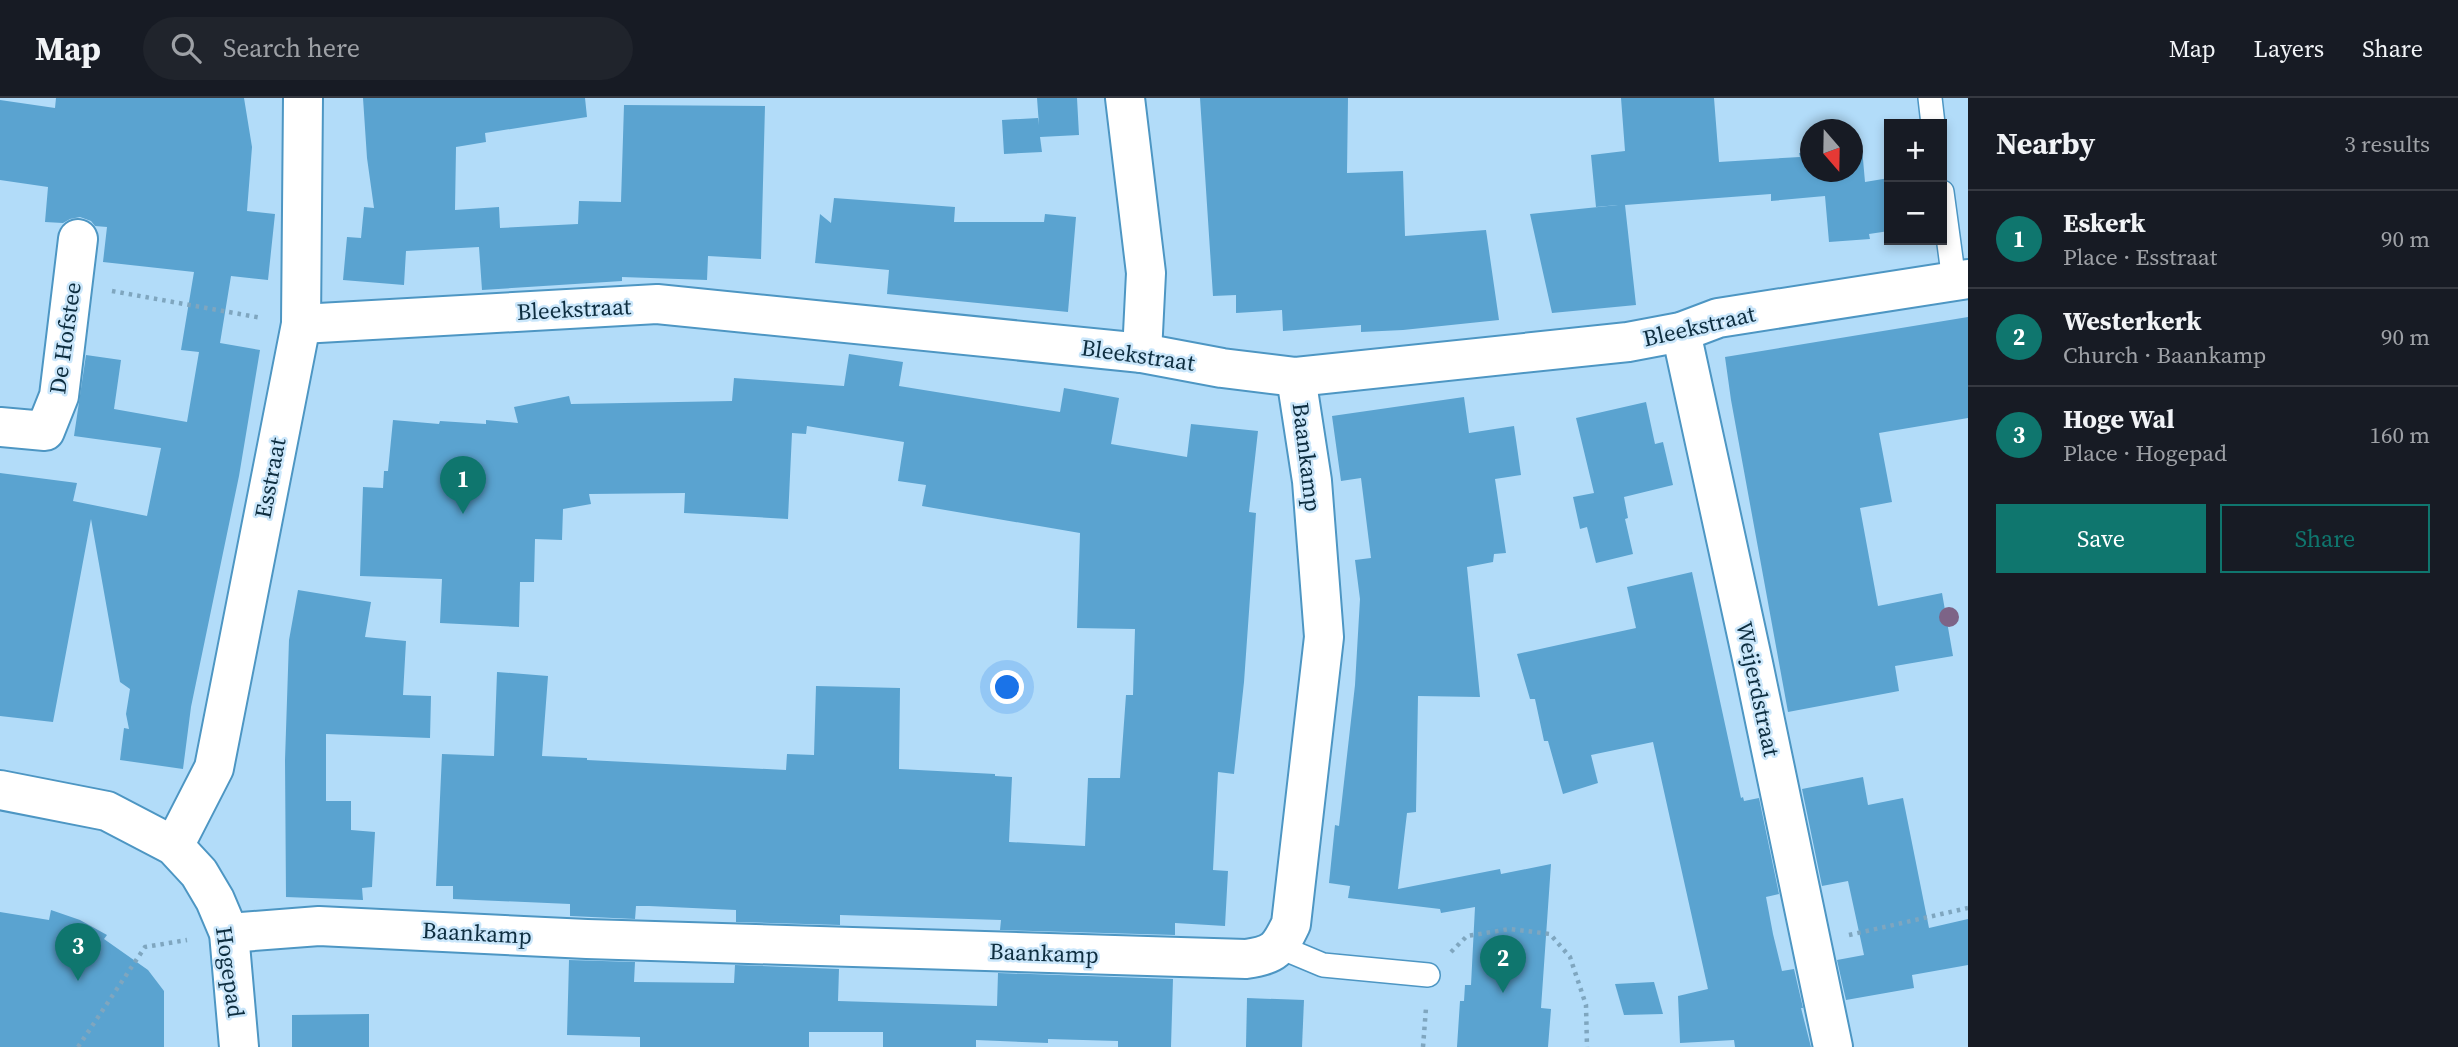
<!DOCTYPE html>
<meta charset="utf-8">
<style>
:root{--surface:#171b24;--page:#20242c;--text:#f1f3f6;--muted:#9ea1a6;--line:#363941;--accent:#0f766e}
body{margin:0;font-family:"Source Serif 4",serif;background:var(--page);color:var(--text)}
.controls{position:absolute;right:21px;top:21px;display:grid;overflow:hidden;border-radius:0px;box-shadow:0 4px 10px #0003}
.controls button{width:63px;height:63px;display:grid;place-items:center;padding:0;border:0;border-bottom:2px solid var(--line);background:var(--surface);color:var(--text);font:35px sans-serif}
.compass{position:absolute;left:1800px;top:21px;width:63px;height:63px;border-radius:50%;background:var(--surface);box-shadow:0 4px 10px #0003;rotate:160deg}
.you{position:absolute;left:1008px;top:590px;width:24px;height:24px;margin:-18px;border:5px solid #fff;border-radius:50%;background:#1a73e8;box-shadow:0 0 0 10px #1a73e833}
.badge{display:grid;place-items:center;width:46px;height:46px;border-radius:50%;background:var(--accent);color:#fff;font-size:23px;font-weight:700}
.pin{position:absolute;translate:-50% -58px;filter:drop-shadow(0 2px 4px #0008)}
.pin::after{content:'';position:absolute;top:37px;width:24px;height:21px;background:inherit;clip-path:polygon(0 0,100% 0,50% 100%)}
.list{margin:0;padding:0;list-style:none}
h2{display:flex;justify-content:space-between;align-items:center;height:91px;margin:0;padding:0 28px;font-size:30px}
h2 small{font-size:23px;font-weight:400;color:var(--muted)}
.list li{display:grid;grid-template-columns:46px 1fr auto;gap:21px;align-items:center;box-sizing:border-box;height:98px;padding:0 28px;border-top:2px solid var(--line)}
.list b{display:block;font-size:26px;white-space:nowrap}
.list p{margin:0;font-size:23px;white-space:nowrap;color:var(--muted)}
.list em{font-size:23px;font-style:normal;color:var(--muted)}
.actions{display:flex;gap:14px;padding:21px 28px}
.actions a{flex:1;padding:16px 0;border:2px solid var(--accent);border-radius:0px;text-align:center;font-size:24px;color:var(--accent)}
.actions .main{background:var(--accent);color:#fff}
.icon{flex:none;width:38px;height:38px;fill:none;stroke:currentColor;stroke-width:2;stroke-linecap:round;stroke-linejoin:round}
.map{position:relative;flex:none;width:1968px;height:949px;overflow:hidden}
header{display:flex;align-items:center;gap:42px;box-sizing:border-box;height:98px;padding:0 35px;background:var(--surface);border-bottom:2px solid var(--line)}
header strong{font-size:33px}
nav{display:flex;gap:38px;margin-inline-start:auto;font-size:24px}
.search{width:490px;height:63px;background:var(--page);display:flex;align-items:center;gap:18px;box-sizing:border-box;padding:0 24px;border-radius:38px;color:var(--muted);font-size:26px}
main{display:flex}
aside{flex:1;background:var(--surface)}
.map>svg:first-child{display:block}
.building{fill:#5aa3d0}
.lines{fill:none;stroke-linecap:round;stroke-linejoin:round}
.lane-casing{stroke:#4d96c3;stroke-width:26}
.street-casing{stroke:#4d96c3;stroke-width:42}
.secondary-casing{stroke:#4d96c3;stroke-width:42}
.path{stroke:#7fa6bf;stroke-width:4.5;stroke-dasharray:3.5 5;stroke-linecap:butt}
.lane{stroke:#fff;stroke-width:23}
.street{stroke:#fff;stroke-width:38}
.secondary{stroke:#fff;stroke-width:38}
.tree{fill:#7d6487}
.labels{text-anchor:middle;stroke-width:5;stroke-linejoin:round;paint-order:stroke}
.street-label{font-size:23px;fill:#0d2d3f;stroke:#cbe7fb}
</style>
<header>
<strong>Map</strong>
<div class="search"><svg class="icon" aria-label="search" viewBox="0 0 24 24"><circle cx="10" cy="10" r="6"/><path d="M15 15l6 6"/></svg>Search here</div>
<nav><a>Map</a><a>Layers</a><a>Share</a></nav>
</header>
<main>
<div class="map">
<svg width="1968" height="949" viewBox="0 0 1968 949">
<rect width="100%" height="100%" fill="#b2dcf9"/>
<g class="building">
<polygon points="56,0 244,0 252,49 247,113 275,116 268,182 231,178 220,245 260,252 239,378 191,609 183,671 120,662 124,630 129,631 126,616 130,591 120,584 91,421 53,624 0,618 0,375 77,385 73,403 147,418 161,350 74,338 86,257 121,262 114,311 187,324 199,254 181,252 194,174 103,164 107,129 95,128 91,123 80,119 70,121 63,125 45,124 48,89 0,82 0,2 55,10"/>
<polygon points="363,0 585,0 587,19 485,35 486,44 456,49 455,112 499,109 500,130 578,126 579,103 621,104 624,7 765,8 761,161 708,158 707,182 622,179 622,183 482,192 479,149 406,153 404,187 343,182 347,139 361,140 364,109 374,110 367,60"/>
<polygon points="1037,0 1077,0 1079,37 1040,39 1042,54 1004,56 1002,22 1038,20 1039,27"/>
<polygon points="1200,0 1348,0 1347,75 1403,73 1405,138 1486,132 1499,222 1403,232 1361,234 1361,227 1283,233 1282,212 1236,215 1236,197 1213,198"/>
<polygon points="1621,0 1714,0 1719,64 1800,59 1799,55 1810,54 1810,74 1852,74 1852,51 1862,50 1865,84 1889,80 1889,133 1869,136 1870,141 1829,144 1825,98 1771,103 1771,96 1625,107 1636,207 1552,215 1530,116 1618,107 1596,109 1591,57 1625,53"/>
<polygon points="834,100 955,109 954,124 1044,124 1045,116 1076,119 1068,214 887,196 889,172 815,165 820,116 831,125"/>
<polygon points="1968,219 1968,320 1879,335 1892,404 1860,410 1878,508 1942,495 1953,558 1895,568 1899,593 1788,614 1731,302 1725,259"/>
<polygon points="849,256 903,264 899,288 1060,314 1064,290 1119,300 1111,346 1187,359 1191,326 1258,333 1249,414 1256,415 1244,584 1234,676 1218,674 1213,772 1228,773 1225,828 1175,825 1175,837 1000,832 1001,822 840,817 840,827 736,824 736,812 649,808 636,808 635,821 570,818 570,806 453,801 453,788 436,788 442,656 494,658 497,574 548,578 542,658 587,660 587,662 786,672 787,656 814,657 816,588 900,590 899,671 995,676 995,678 1012,679 1009,744 1085,748 1088,680 1120,680 1126,597 1133,597 1135,531 1077,530 1080,435 922,408 926,387 898,383 904,344 807,328 806,336 792,335 788,421 684,415 685,395 589,396 591,406 563,411 562,442 535,441 534,484 520,484 519,529 440,525 442,481 360,478 363,389 383,390 384,373 388,373 393,322 439,326 440,323 486,326 486,322 518,325 514,309 569,298 571,306 732,303 734,280 844,288"/>
<polygon points="1464,299 1469,335 1514,328 1521,377 1495,381 1506,455 1494,456 1493,464 1467,469 1480,599 1418,598 1416,714 1407,715 1398,791 1500,771 1501,776 1551,766 1541,910 1551,911 1548,949 1457,949 1460,903 1464,903 1465,887 1471,887 1475,809 1441,815 1440,811 1348,800 1350,788 1329,785 1335,727 1339,728 1355,587 1360,501 1355,462 1371,460 1361,380 1341,383 1332,318"/>
<polygon points="1646,304 1655,346 1663,344 1673,387 1624,399 1628,420 1625,421 1633,456 1596,465 1587,429 1580,431 1573,399 1594,395 1576,320"/>
<polygon points="1692,474 1741,700 1743,699 1744,703 1759,700 1779,796 1766,799 1773,836 1782,873 1794,871 1803,910 1801,910 1811,949 1735,949 1734,942 1680,945 1678,898 1708,891 1653,644 1591,657 1598,685 1563,696 1548,643 1544,643 1535,601 1530,601 1517,556 1636,530 1627,489"/>
<polygon points="298,492 371,504 365,539 406,543 403,597 431,598 430,640 326,636 326,703 351,703 351,732 375,734 372,789 362,790 363,802 286,799 285,662 289,542"/>
<polygon points="1863,679 1868,707 1903,700 1929,830 1968,821 1968,867 1912,877 1914,890 1846,902 1837,862 1864,857 1848,783 1822,788 1802,691"/>
<polygon points="51,812 80,822 107,837 104,841 148,872 164,893 164,949 0,949 0,814 49,822"/>
<polygon points="569,862 635,864 634,884 734,885 735,867 839,871 838,903 997,908 998,875 1173,881 1171,949 1118,949 1118,943 1048,941 1048,945 976,942 976,949 883,949 883,934 809,934 809,949 640,949 640,939 567,937"/>
<polygon points="1654,884 1663,916 1624,917 1615,886"/>
<polygon points="1247,900 1304,902 1302,949 1246,949"/>
<polygon points="369,916 369,949 292,949 292,917"/>
</g>
<g class="lines">
<defs>
<g id="lane">
<polyline points="1930,0 1933,26"/>
<polyline points="1942,94 1954,183"/>
<polyline points="1280,849 1323,867 1428,877"/>
</g>
<g id="street">
<polyline points="1125,0 1146,175 1142,255"/>
<polyline points="301,226 657,206 1142,255 1222,270 1296,279 1628,244 1681,234 1718,220 1968,181"/>
<polyline points="1681,234 1753,565 1833,949"/>
<polyline points="0,329 45,333 59,298 78,141"/>
<polyline points="174,748 214,670 301,226 303,0"/>
<path d="M229,835L319,828L587,841L1246,861C1275,857 1279,851 1291,826L1324,539L1312,383L1296,279"/>
</g>
<polyline id="secondary" points="0,692 107,713 174,748 199,775 215,802 229,835 239,949"/>
</defs>
<use href="#lane" class="lane-casing"/>
<use href="#street" class="street-casing"/>
<use href="#secondary" class="secondary-casing"/>
<g class="path">
<polyline points="112,193 262,220"/>
<polyline points="1849,837 1968,810"/>
<polyline points="1451,854 1467,838 1510,831 1550,836 1570,859 1586,907 1587,949"/>
<polyline points="78,949 145,849 187,842"/>
<polyline points="1423,949 1426,910"/>
</g>
<use href="#lane" class="lane"/>
<use href="#street" class="street"/>
<use href="#secondary" class="secondary"/>
</g>
<circle class="tree" cx="1949" cy="519" r="10"/>
<g class="labels">
<g class="street-label">
<text transform="translate(574 211) rotate(-3)" y="8">Bleekstraat</text>
<text transform="translate(1699 228) rotate(-13)" y="8">Bleekstraat</text>
<text transform="translate(65 240) rotate(-82)" y="8">De Hofstee</text>
<text transform="translate(1138 257) rotate(8)" y="8">Bleekstraat</text>
<text transform="translate(1307 359) rotate(83)" y="8">Baankamp</text>
<text transform="translate(270 380) rotate(-79)" y="8">Esstraat</text>
<text transform="translate(1758 591) rotate(78)" y="8">Weijerdstraat</text>
<text transform="translate(477 835) rotate(3)" y="8">Baankamp</text>
<text transform="translate(1044 855) rotate(2)" y="8">Baankamp</text>
<text transform="translate(230 874) rotate(82)" y="8">Hogepad</text>
</g>
</g>
</svg>
<div class="controls">
<button>+</button>
<button>−</button>
</div>
<svg class="compass" viewBox="-18 -18 36 36"><path d="M0-13l5 13h-10z" fill="#e53935"/><path d="M0 13l5-13h-10z" fill="#9ea1a6"/></svg>
<div class="you"></div>
<div class="pin badge" style="left:463px;top:416px">1</div>
<div class="pin badge" style="left:1503px;top:895px">2</div>
<div class="pin badge" style="left:78px;top:883px">3</div>
</div>
<aside>
<h2>Nearby<small>3 results</small></h2>
<ul class="list">
<li><span class="badge">1</span><div><b>Eskerk</b><p>Place · Esstraat</p></div><em>90 m</em></li>
<li><span class="badge">2</span><div><b>Westerkerk</b><p>Church · Baankamp</p></div><em>90 m</em></li>
<li><span class="badge">3</span><div><b>Hoge Wal</b><p>Place · Hogepad</p></div><em>160 m</em></li>
</ul>
<div class="actions"><a class="main">Save</a><a>Share</a></div>
</aside>
</main>
